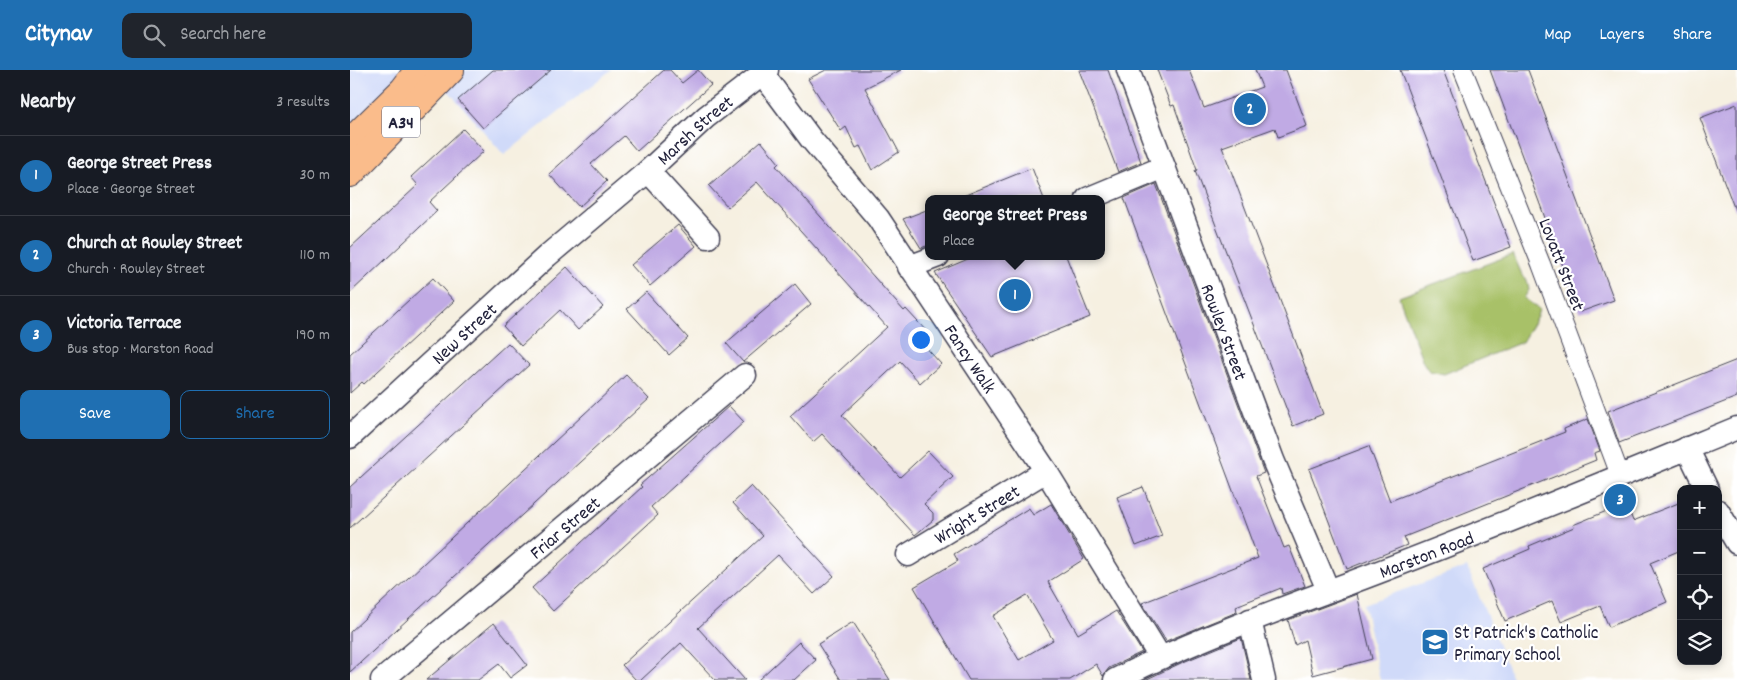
<!DOCTYPE html>
<meta charset="utf-8">
<style>
:root{--surface:#171b24;--page:#20242c;--text:#f1f3f6;--muted:#9ea1a6;--line:#363941;--accent:#1f6fb2}
body{margin:0;font-family:Dekko,sans-serif;background:var(--page);color:var(--text)}
.controls{position:absolute;right:15px;bottom:15px;display:grid;overflow:hidden;border-radius:10px;box-shadow:0 2px 8px #0003}
.controls button{width:45px;height:45px;display:grid;place-items:center;padding:0;border:0;border-bottom:1px solid var(--line);background:var(--surface);color:var(--text);font:25px sans-serif}
.you{position:absolute;left:570px;top:269px;width:18px;height:18px;margin:-12px;border:4px solid #fff;border-radius:50%;background:#1a73e8;box-shadow:0 0 0 8px #1a73e833}
.badge{display:grid;place-items:center;width:32px;height:32px;border-radius:50%;background:var(--accent);color:#fff;font-size:16px;font-weight:700}
.pin{position:absolute;translate:-50% -50%;border:2px solid #fff;box-shadow:0 1px 5px #0006}
.popup{position:absolute;left:575px;top:125px;width:180px;height:65px;box-sizing:border-box;display:grid;place-content:center;border-radius:10px;background:var(--surface);filter:drop-shadow(0 1px 4px #0005);font-size:16px;white-space:nowrap;color:var(--muted)}
.popup b{font-size:19px;color:var(--text)}
.popup::after{content:'';position:absolute;left:50%;top:100%;margin-left:-10px;border:10px solid transparent;border-top-color:var(--surface)}
.list{margin:0;padding:0;list-style:none}
h2{display:flex;justify-content:space-between;align-items:center;height:65px;margin:0;padding:0 20px;font-size:21px}
h2 small{font-size:16px;font-weight:400;color:var(--muted)}
.list li{display:grid;grid-template-columns:32px 1fr auto;gap:15px;align-items:center;box-sizing:border-box;height:80px;padding:0 20px;border-top:1px solid var(--line)}
.list b{display:block;font-size:19px;white-space:nowrap}
.list p{margin:0;font-size:16px;white-space:nowrap;color:var(--muted)}
.list em{font-size:16px;font-style:normal;color:var(--muted)}
.actions{display:flex;gap:10px;padding:15px 20px}
.actions a{flex:1;padding:11px 0;border:1px solid var(--accent);border-radius:10px;text-align:center;font-size:18px;color:var(--accent)}
.actions .main{background:var(--accent);color:#fff}
.icon{flex:none;width:28px;height:28px;fill:none;stroke:currentColor;stroke-width:2;stroke-linecap:round;stroke-linejoin:round}
.map{position:relative;flex:none;width:1387px;height:610px;overflow:hidden}
header{display:flex;align-items:center;gap:30px;box-sizing:border-box;height:70px;padding:0 25px;background:var(--accent);color:#fff}
header strong{font-size:24px}
nav{display:flex;gap:28px;margin-inline-start:auto;font-size:18px}
.search{width:350px;height:45px;background:var(--page);display:flex;align-items:center;gap:12px;box-sizing:border-box;padding:0 18px;border-radius:10px;color:var(--muted);font-size:19px}
main{display:flex}
aside{flex:1;background:var(--surface)}
.map>svg:first-child{display:block}
.built{fill:#d0daf9}
.green{fill:#a8c167;stroke:#657251}
.building{fill:#c0aae4;fill-rule:evenodd}
.lines{fill:none;stroke-linecap:round;stroke-linejoin:round}
.pedestrian-casing{stroke:#424154;stroke-width:20}
.minor-casing{stroke:#424154;stroke-width:25}
.trunk-casing{stroke:#424154;stroke-width:30}
.pedestrian{stroke:#fff;stroke-width:18}
.minor{stroke:#fff;stroke-width:22}
.trunk{stroke:#fabc8b;stroke-width:28}
.labels{text-anchor:middle;stroke-width:4.5;stroke-linejoin:round;paint-order:stroke}
.shield{fill:#fff;stroke:#646476;stroke-width:1}
.shield-label{font-size:18px;font-weight:bold;fill:#22223b}
.street-label{font-size:19px;fill:#22223b;stroke:#fff}
.poi-label{font-size:19px;fill:#22223b;stroke:#fff;text-anchor:start}
</style>
<header>
<strong>Citynav</strong>
<div class="search"><svg class="icon" aria-label="search" viewBox="0 0 24 24"><circle cx="10" cy="10" r="6"/><path d="M15 15l6 6"/></svg>Search here</div>
<nav><a>Map</a><a>Layers</a><a>Share</a></nav>
</header>
<main>
<aside>
<h2>Nearby<small>3 results</small></h2>
<ul class="list">
<li><span class="badge">1</span><div><b>George Street Press</b><p>Place · George Street</p></div><em>30 m</em></li>
<li><span class="badge">2</span><div><b>Church at Rowley Street</b><p>Church · Rowley Street</p></div><em>110 m</em></li>
<li><span class="badge">3</span><div><b>Victoria Terrace</b><p>Bus stop · Marston Road</p></div><em>190 m</em></li>
</ul>
<div class="actions"><a class="main">Save</a><a>Share</a></div>
</aside>
<div class="map">
<svg width="1387" height="610" viewBox="0 0 1387 610">
<rect width="100%" height="100%" fill="#fff"/>
<filter id="ink" filterUnits="userSpaceOnUse"><feTurbulence type="fractalNoise" baseFrequency=".02" numOctaves="2"/><feDisplacementMap in="SourceGraphic" scale="10" xChannelSelector="R" yChannelSelector="G"/><feConvolveMatrix kernelMatrix="1 2 1 2 8 2 1 2 1" color-interpolation-filters="sRGB"/></filter>
<filter id="wash" filterUnits="userSpaceOnUse"><feTurbulence type="fractalNoise" baseFrequency=".0096" numOctaves="4" result="noise"/><feDisplacementMap in="SourceGraphic" scale="20" xChannelSelector="R" yChannelSelector="G"/><feGaussianBlur stdDeviation="1.12" result="paint"/><feColorMatrix in="noise" values="0 0 0 0 0 0 0 0 0 0 0 0 0 0 0 0 0 1.4 0 .05"/><feComposite in="paint" operator="in"/></filter>
<g filter="url(#wash)">
<rect width="100%" height="100%" fill="#f6f0e1"/>
<g class="built">
<polygon points="0,0 59,0 0,61"/>
<polygon points="108,0 261,0 154,85 95,17"/>
<polygon points="1117,497 1163,610 1030,610 1014,534"/>
</g>
<polygon class="green" points="1163,184 1173,207 1177,210 1179,220 1174,228 1189,239 1187,247 1172,272 1094,304 1079,301 1073,292 1049,227"/>
<g id="blocks">
<g class="building">
<polygon points="143,0 201,0 133,58 108,30"/>
<polygon points="314,0 320,0 332,13 348,0 361,15 287,81 274,66 241,94 257,111 229,137 199,104"/>
<polygon points="476,0 551,0 515,18 549,82 522,100 510,76 506,78 496,57 491,61 458,9"/>
<polygon points="729,0 758,0 791,92 768,102"/>
<polygon points="807,0 839,0 854,38 912,17 905,0 936,0 957,56 928,67 925,58 872,77 973,344 943,356 845,101 847,100 824,35 821,36"/>
<polygon points="1050,0 1093,0 1161,177 1123,191"/>
<polygon points="1140,0 1178,0 1264,230 1230,242"/>
<polygon points="1387,34 1387,140 1385,140 1350,48"/>
<polygon points="113,59 134,81 79,132 87,141 0,223 0,178 68,115 61,107"/>
<polygon points="411,71 429,93 426,96 554,241 556,239 579,264 571,272 591,294 570,313 550,291 492,345 550,407 578,381 603,407 574,434 583,443 583,450 565,465 472,364 463,372 440,346 537,257 407,112 378,137 359,116"/>
<polygon points="682,98 694,129 609,129 608,128"/>
<polygon points="806,114 914,403 906,406 934,478 939,476 955,516 932,524 931,518 886,536 887,542 816,571 792,533 908,488 774,128"/>
<polygon points="579,139 579,175 571,178 553,149"/>
<polygon points="328,155 346,176 300,216 281,195"/>
<polygon points="625,186 716,186 740,247 642,287 585,203"/>
<polygon points="217,197 253,237 228,260 210,240 171,276 153,256"/>
<polygon points="83,208 104,231 14,314 12,312 0,323 0,284"/>
<polygon points="445,214 461,234 393,292 376,273"/>
<polygon points="296,222 338,268 319,285 277,239"/>
<polygon points="158,273 179,295 0,458 0,417"/>
<polygon points="1387,290 1387,327 1269,373 1258,341"/>
<polygon points="276,305 299,329 0,602 0,562"/>
<polygon points="379,336 394,352 301,437 308,445 203,541 182,518 292,417 290,415"/>
<polygon points="1238,349 1250,381 1244,383 1246,390 1054,467 1057,475 997,499 959,399 1019,376 1040,431 1215,362 1214,359"/>
<polygon points="401,416 484,506 464,524 428,485 348,558 395,610 365,610 331,573 291,610 286,610 272,595 413,466 383,433"/>
<polygon points="793,417 812,466 786,476 767,427"/>
<polygon points="1331,432 1331,480 1300,493 1317,532 1259,557 1250,536 1211,552 1202,531 1155,551 1133,499 1180,479 1179,476 1224,457 1223,455 1276,433 1283,451"/>
<path d="M701,434L734,489L698,512L728,564L766,541L792,582L759,598L753,606L746,594L720,610H619L564,517L608,491L604,484L679,438L683,445ZM677,525L703,570L669,590L643,546Z"/>
<polygon points="1007,524 1022,589 963,605 955,570 945,575 938,550"/>
<polygon points="503,552 540,610 491,610 468,574"/>
<polygon points="144,553 177,595 160,608 149,594 128,610 76,610"/>
<polygon points="891,568 901,610 795,610 831,593"/>
<polygon points="449,572 466,590 444,610 408,610"/>
</g>
</g>
</g>
<g filter="url(#ink)">
<use href="#blocks" fill-opacity="0" stroke="#424154" stroke-width="1"/>
<g class="lines">
<defs>
<polyline id="pedestrian" points="1113,0 1191,194 1270,405"/>
<g id="minor">
<path id="s1" d="M778,0L923,390L978,520"/>
<path id="s2" d="M412,3L461,69L528,148L696,401L810,587"/>
<polyline points="298,101 358,167"/>
<polyline points="737,129 814,97"/>
<polyline points="559,197 588,186"/>
<path id="s3" d="M0,367L197,186L298,101L356,47L417,0"/>
<polyline points="1337,378 1357,419"/>
<polyline points="1368,441 1387,473"/>
<path id="s4" d="M558,485L696,401"/>
<polyline points="900,550 914,610"/>
<path id="s5" d="M32,610L395,305"/>
<path id="s6" d="M765,610C845,569 929,540 1013,508C1138,461 1263,409 1387,358"/>
</g>
<g id="trunk">
<polyline points="0,73 54,20 69,0"/>
<polyline points="0,103 100,0"/>
</g>
</defs>
<use href="#pedestrian" class="pedestrian-casing"/>
<use href="#minor" class="minor-casing"/>
<use href="#trunk" class="trunk-casing"/>
<use href="#pedestrian" class="pedestrian"/>
<use href="#minor" class="minor"/>
<use href="#trunk" class="trunk"/>
</g>
</g>
<defs>
<symbol id="school-square" viewBox="-11 -11 22 22"><rect x="-9" y="-9" width="18" height="18" rx="4" fill="#1f6fb2" stroke="#fff"/><path d="M0-5L7-2L0 1L-7-2ZM-4 1L0 2.5L4 1V4Q0 6-4 4Z" fill="#fff"/></symbol>
</defs>
<g fill-rule="evenodd">
<use href="#school-square" x="1069" y="556" width="32" height="32"/>
</g>
<g class="labels">
<rect class="shield" x="32" y="36.5" width="38" height="31" rx="4"/>
<g class="shield-label">
<text x="51" y="58">A34</text>
</g>
<g class="street-label">
<text dy="7" stroke="none"><textPath href="#s3" startOffset="462">Marsh Street</textPath></text>
<text transform="translate(1213 194) rotate(69)" y="7">Lovatt Street</text>
<text dy="7" stroke="none"><textPath href="#s1" startOffset="279">Rowley Street</textPath></text>
<text dy="7" stroke="none"><textPath href="#s3" startOffset="154">New Street</textPath></text>
<text dy="7" stroke="none"><textPath href="#s2" startOffset="354">Fancy Walk</textPath></text>
<text dy="7" stroke="none"><textPath href="#s4" startOffset="80">Wright Street</textPath></text>
<text dy="7" stroke="none"><textPath href="#s5" startOffset="238">Friar Street</textPath></text>
<text dy="7" stroke="none"><textPath href="#s6" startOffset="336">Marston Road</textPath></text>
</g>
<g class="poi-label">
<text x="1104" y="568">St Patrick's Catholic<tspan x="1104" dy="22">Primary School</tspan></text>
</g>
</g>
</svg>
<div class="controls">
<button>+</button>
<button>−</button>
<button><svg class="icon" aria-label="locate" viewBox="0 0 24 24"><circle cx="12" cy="12" r="6"/><path d="M12 2v4M12 18v4M2 12h4M18 12h4"/></svg></button>
<button><svg class="icon" aria-label="layers" viewBox="0 0 24 24"><path d="M12 4l9 5-9 5-9-5zM3 14l9 5 9-5"/></svg></button>
</div>
<div class="you"></div>
<div class="pin badge" style="left:665px;top:225px">1</div>
<div class="popup"><b>George Street Press</b>Place</div>
<div class="pin badge" style="left:900px;top:39px">2</div>
<div class="pin badge" style="left:1270px;top:430px">3</div>
</div>
</main>
